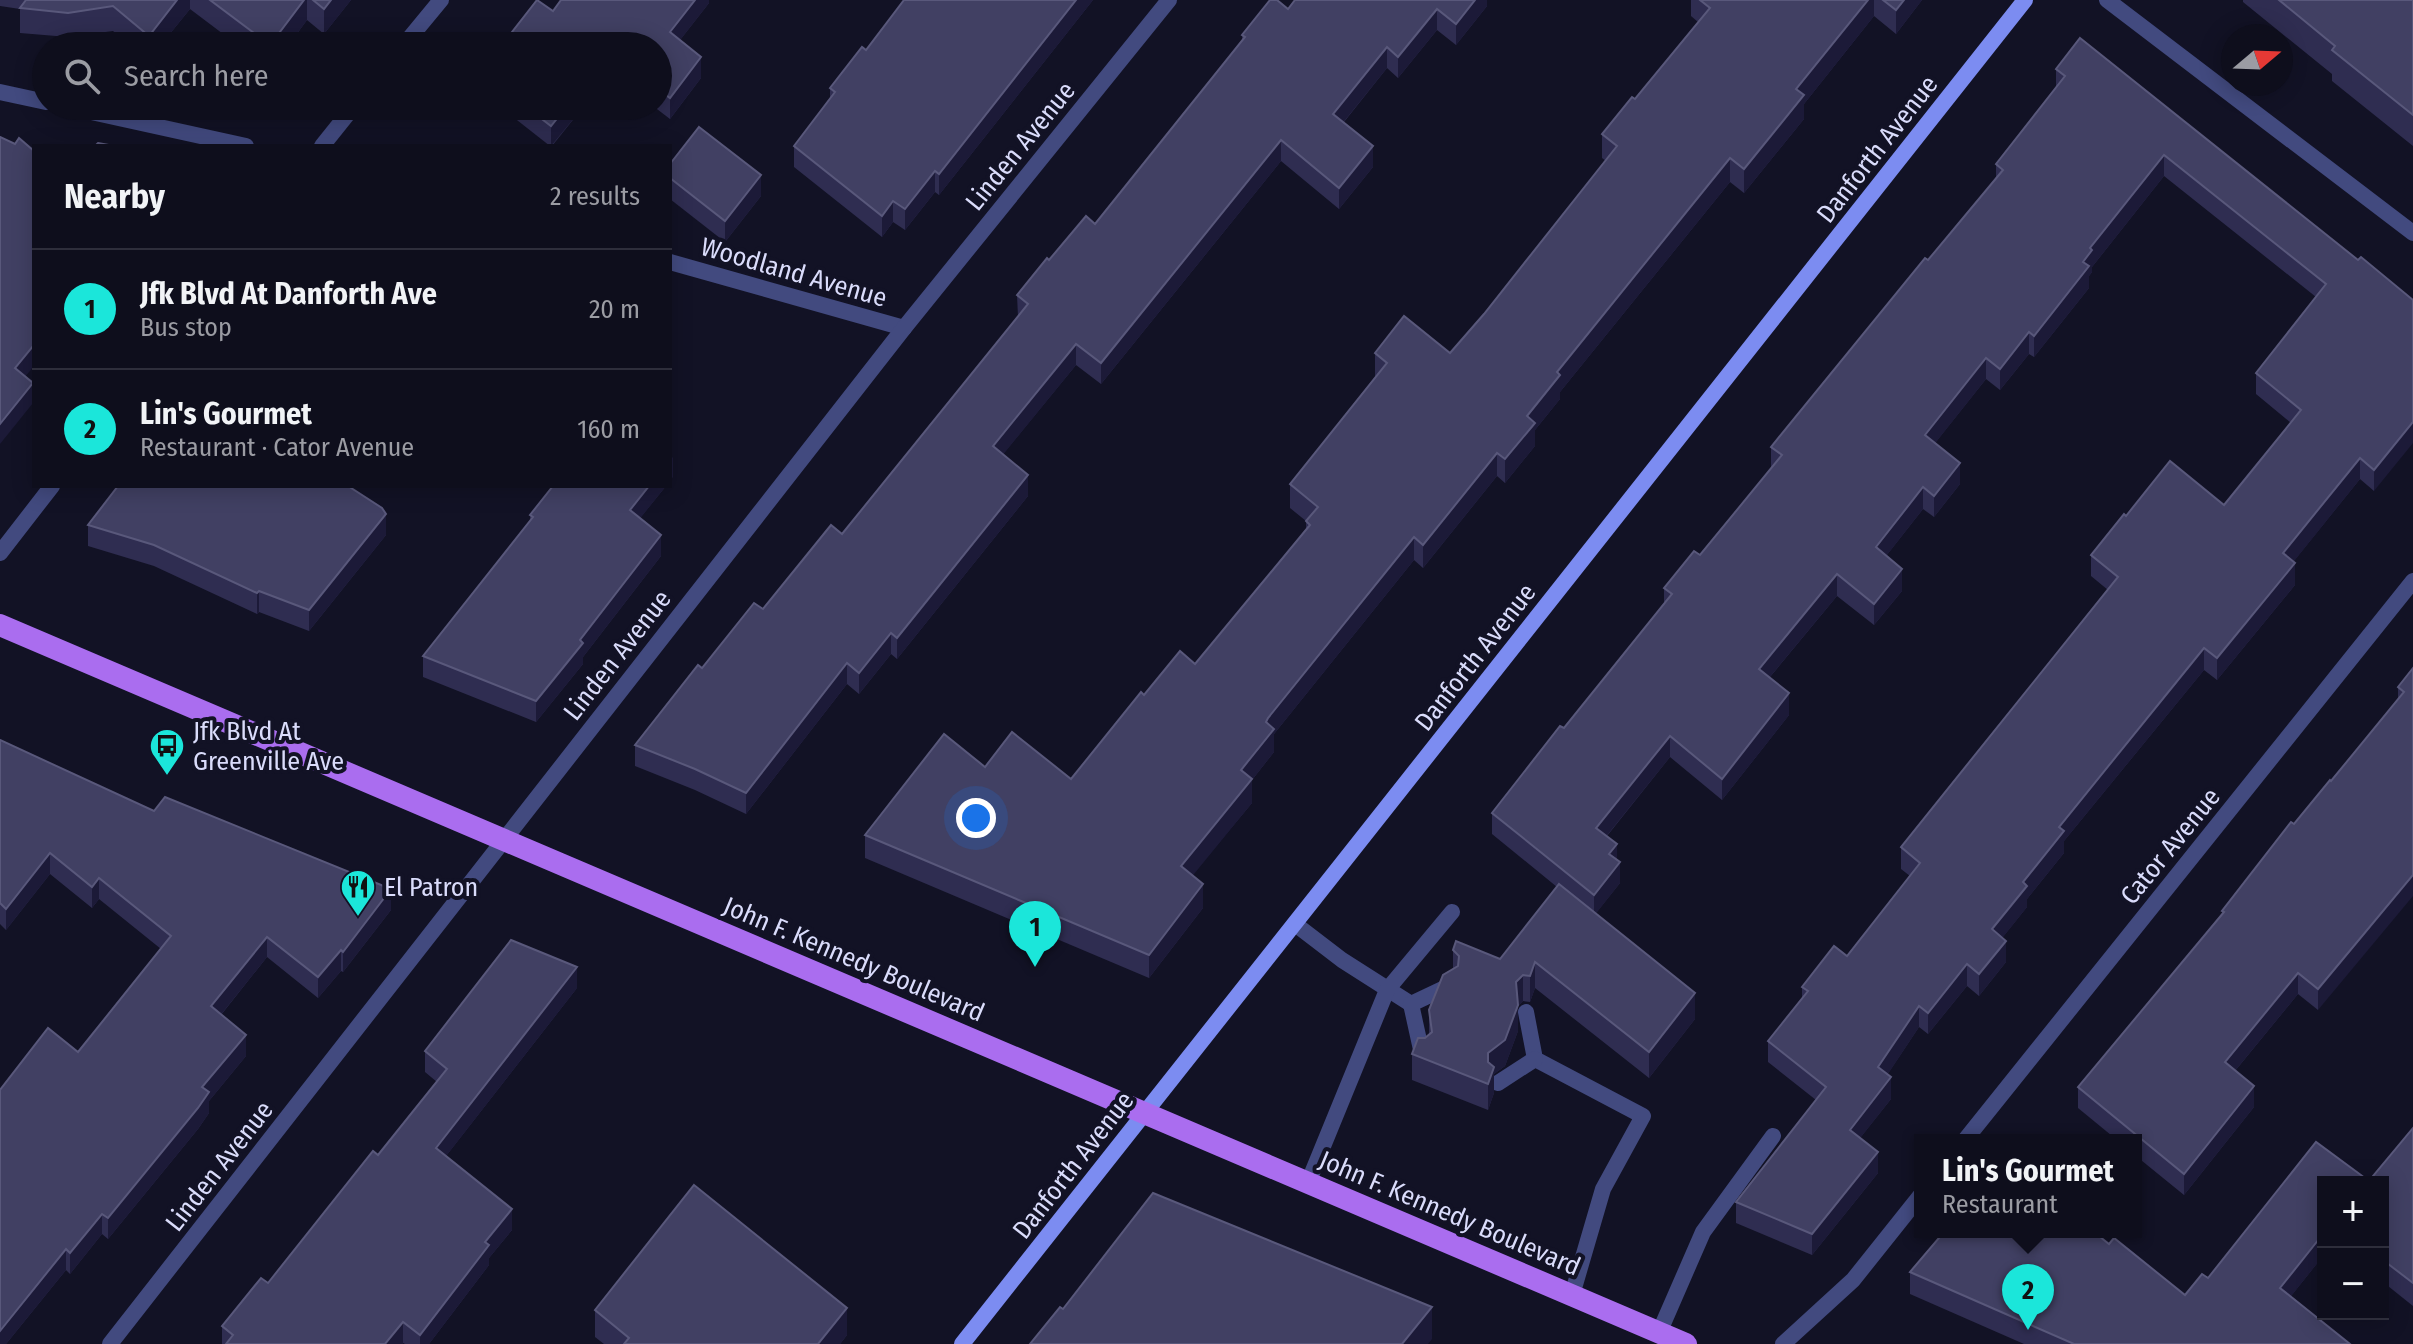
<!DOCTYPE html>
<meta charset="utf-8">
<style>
:root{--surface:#0e0e1c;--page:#171725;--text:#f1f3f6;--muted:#9b9ca3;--line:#2e2e3b;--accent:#1be6da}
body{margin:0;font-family:"Fira Sans Condensed",sans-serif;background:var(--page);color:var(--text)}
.controls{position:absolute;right:24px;bottom:24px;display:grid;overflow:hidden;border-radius:0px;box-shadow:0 4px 20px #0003}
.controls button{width:72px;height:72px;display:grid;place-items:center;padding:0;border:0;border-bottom:2px solid var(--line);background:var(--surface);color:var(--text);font:40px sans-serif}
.compass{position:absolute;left:2221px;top:24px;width:72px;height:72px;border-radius:50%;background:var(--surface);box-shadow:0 4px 20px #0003;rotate:71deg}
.you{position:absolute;left:976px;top:818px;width:28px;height:28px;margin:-20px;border:6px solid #fff;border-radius:50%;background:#1a73e8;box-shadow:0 0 0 12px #1a73e833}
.badge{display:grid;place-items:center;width:52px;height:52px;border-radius:50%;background:var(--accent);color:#111;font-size:26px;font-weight:700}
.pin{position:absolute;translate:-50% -66px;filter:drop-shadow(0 2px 4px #0008)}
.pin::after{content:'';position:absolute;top:42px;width:28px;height:24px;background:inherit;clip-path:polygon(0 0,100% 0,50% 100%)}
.popup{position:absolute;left:1914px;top:1134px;width:228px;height:104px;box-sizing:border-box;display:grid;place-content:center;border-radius:0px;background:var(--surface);filter:drop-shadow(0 2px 6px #0005);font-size:26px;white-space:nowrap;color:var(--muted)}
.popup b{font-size:30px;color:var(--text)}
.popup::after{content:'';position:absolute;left:50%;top:100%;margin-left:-16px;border:16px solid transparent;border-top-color:var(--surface)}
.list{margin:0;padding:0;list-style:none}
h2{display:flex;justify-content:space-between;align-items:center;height:104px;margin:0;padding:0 32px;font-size:34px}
h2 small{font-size:26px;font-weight:400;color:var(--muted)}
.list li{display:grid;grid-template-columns:52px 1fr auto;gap:24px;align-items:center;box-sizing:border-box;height:120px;padding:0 32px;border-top:2px solid var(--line)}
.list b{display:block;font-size:30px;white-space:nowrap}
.list p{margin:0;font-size:26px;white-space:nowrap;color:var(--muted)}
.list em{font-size:26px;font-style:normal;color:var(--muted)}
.icon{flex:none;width:44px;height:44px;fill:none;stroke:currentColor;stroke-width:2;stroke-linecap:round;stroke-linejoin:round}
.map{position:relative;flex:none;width:2413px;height:1344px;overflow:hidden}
.search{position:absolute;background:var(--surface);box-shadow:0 4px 20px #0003;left:32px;top:32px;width:640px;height:88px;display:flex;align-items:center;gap:20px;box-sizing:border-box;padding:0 28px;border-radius:44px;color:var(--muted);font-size:30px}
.panel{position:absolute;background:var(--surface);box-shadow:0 4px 20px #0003;left:32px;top:144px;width:640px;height:344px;border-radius:0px}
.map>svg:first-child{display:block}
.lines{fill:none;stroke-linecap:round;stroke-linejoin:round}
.service{stroke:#424a7f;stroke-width:16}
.minor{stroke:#424a7f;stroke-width:16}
.secondary{stroke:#7c8cf1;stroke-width:16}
.primary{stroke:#aa6def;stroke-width:22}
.wall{fill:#2f2d51}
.shaded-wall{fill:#1c1a38}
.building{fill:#414063;stroke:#59587b;stroke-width:2}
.labels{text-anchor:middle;stroke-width:8;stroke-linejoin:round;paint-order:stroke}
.street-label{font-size:26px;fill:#dadcfb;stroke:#121225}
.poi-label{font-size:26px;fill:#dadcfb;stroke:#121225;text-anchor:start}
</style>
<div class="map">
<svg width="2413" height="1344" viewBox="0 0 2413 1344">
<rect width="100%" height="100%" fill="#121225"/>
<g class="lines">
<g class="service">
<polyline points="1295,924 1342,960 1411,1004"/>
<polyline points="1526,1012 1535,1059 1643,1116 1603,1189 1572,1295"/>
<polyline points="1422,1054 1411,1004 1449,986"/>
<polyline points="1498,1083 1535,1059"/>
<polyline points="1308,1183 1387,990 1452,912"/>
<polyline points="1659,1333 1703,1232 1773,1136"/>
</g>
<g class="minor">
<polyline points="2107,0 2413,233"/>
<polyline points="403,46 441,0"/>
<polyline points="0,92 46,102"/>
<polyline points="64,106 246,146"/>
<polyline points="322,146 354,106"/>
<polyline points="670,262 904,328"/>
<polyline points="0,553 52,486"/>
<polyline points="1965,1140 2413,581"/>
<polyline points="110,1344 904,328 1169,0"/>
<polyline points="1783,1344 1853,1280 1920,1196"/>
</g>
<polyline class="secondary" points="962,1344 2025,0"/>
<polyline class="primary" points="0,625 1686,1344"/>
</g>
<g class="wall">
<polygon points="0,0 351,0 324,34 307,20 288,46 239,46 190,9 160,46 131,46 113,31 68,37 20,33 20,9 0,6"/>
<polygon points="709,0 709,3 680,40 701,78 670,119 653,106 658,106 658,46 553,11"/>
<polygon points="1093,0 939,195 935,192 905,230 893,222 882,237 794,167 794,146 830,100 830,88 866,50"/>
<polygon points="1487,0 1487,6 1456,45 1437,30 1398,78 1387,68 1344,122 1373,167 1339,209 1281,161 1101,384 1076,365 1003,454 1028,496 897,659 891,654 859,694 847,684 746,814 695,790 635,766 635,745 702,668 842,534 1018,317 1017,295 1049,260 1095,224 1242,40 1242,35 1288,9"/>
<polygon points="1691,0 1922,0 1896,34 1874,16 1804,104 1804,119 1744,193 1730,182 1560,392 1560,399 1535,430 1535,446 1505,483 1497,476 1423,568 1414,560 1274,734 1274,752 1252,780 1252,803 1192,875 1203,908 1149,978 865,858 865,835 985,767 1071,779 1144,695 1195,664 1306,529 1306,521 1290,508 1290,484 1375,377 1375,353 1450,353 1484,314 1606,161 1602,158 1602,134 1635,99 1698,22 1691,16"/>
<polygon points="2243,0 2413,0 2413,146 2332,81 2332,74 2243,2"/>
<polygon points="2056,69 2358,260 2413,300 2374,491 2360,479 2293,562 2295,585 2217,680 2204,670 2064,841 2064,853 2027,899 2027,907 2002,938 2006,962 1979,996 1967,986 1928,1034 1919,1027 1887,1075 1891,1099 1860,1138 1878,1173 1812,1255 1736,1223 1736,1202 1816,1100 1768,1062 1768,1041 1802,998 1802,987 1847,956 1910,876 1901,869 1901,847 2108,590 2091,576 2091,555 2126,516 2224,505 2291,423 2256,394 2256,373 2316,297 2164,176 2092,267 2092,272 2089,276 2089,288 2034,357 2029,354 2000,390 1986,379 1935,443 1960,484 1934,517 1923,509 1886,556 1902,591 1874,625 1837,596 1770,677 1789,715 1722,800 1670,757 1607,836 1617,860 1620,883 1596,913 1695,1019 1649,1078 1535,988 1530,1002 1523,1001 1518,1006 1518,1031 1505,1066 1494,1074 1494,1093 1488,1110 1412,1080 1412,1054 1429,1035 1429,1010 1453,969 1453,950 1500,959 1557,887 1492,834 1492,813 1564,728 1664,604 1664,588 1700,555 1771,468 1771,447 1996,179 1996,164 2056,88"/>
<polygon points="499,106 584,106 552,146 550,146"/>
<polygon points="670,164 761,196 725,242 670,199"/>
<polygon points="553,486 666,486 640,518 661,556 583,657 583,664 536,722 423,677 423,656 530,521 530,515"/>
<polygon points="88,525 386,535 309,631 259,612 257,614 154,566 88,546"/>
<polygon points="2413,668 2318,1010 2298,994 2235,1071 2254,1107 2184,1195 2136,1156 2136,1140 2117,1140 2078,1108 2078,1087 2222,915 2222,911 2331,781 2398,699 2398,687"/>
<polygon points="0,740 154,811 391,910 343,972 341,971 318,998 267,957 221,1015 246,1056 209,1101 209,1113 198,1129 108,1239 102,1234 70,1274 66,1270 6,1344 78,1052 161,949 99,899 92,908 50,874 6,930 0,924"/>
<polygon points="577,988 446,1156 512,1230 489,1258 489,1265 429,1344 405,1344 403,1343 402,1344 222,1344 222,1326 268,1283 378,1155 437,1082 425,1072 425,1051"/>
<polygon points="2413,1128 2413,1306 2383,1282 2383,1182 2323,1182 2323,1256 2291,1296 2350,1344 2024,1344 1910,1294 1910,1272 1944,1232 2094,1232 2109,1244 2114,1238 2185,1295 2202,1274 2208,1278 2316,1142 2369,1181"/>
<polygon points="595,1310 847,1335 840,1344 604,1344 595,1337"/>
</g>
<g class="shaded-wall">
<polygon points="177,0 190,0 190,9 160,46 149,46 149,36"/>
<polygon points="304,0 307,0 307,20 288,46 270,46"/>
<polygon points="331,0 351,0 324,34 324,9"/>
<polygon points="695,0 709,0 709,3 670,53 670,32"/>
<polygon points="1076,0 1093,0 939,195 939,174"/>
<polygon points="1475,0 1487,0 1487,6 1456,45 1456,24"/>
<polygon points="1868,0 1874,0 1874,16 1804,104 1804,119 1744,193 1744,169 1796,89"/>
<polygon points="1904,0 1922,0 1896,34 1896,10"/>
<polygon points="1437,9 1437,30 1398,78 1398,57"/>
<polygon points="1387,47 1387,68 1333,135 1333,114"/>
<polygon points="701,57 701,78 670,119 670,98"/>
<polygon points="567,106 584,106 551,146 551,126"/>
<polygon points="1281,140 1281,161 1101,384 1101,363"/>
<polygon points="1373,146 1373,167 1339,209 1339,188"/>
<polygon points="2164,155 2164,176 2092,267 2092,272 2089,276 2089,288 2034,357 2034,336 2083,262 2090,248"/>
<polygon points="1730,158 1730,182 1560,392 1560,399 1535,430 1535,446 1505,483 1505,459 1527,416 1557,372"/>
<polygon points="935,171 935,192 905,230 905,209"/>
<polygon points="761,175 761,196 725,242 725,221"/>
<polygon points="893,201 893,222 882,237 882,216"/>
<polygon points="2029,332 2029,354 2000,390 2000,369"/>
<polygon points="1076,344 1076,365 993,467 993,446"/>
<polygon points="34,345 34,366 15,389 15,368"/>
<polygon points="1986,358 1986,379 1925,456 1925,435"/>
<polygon points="33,383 33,403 0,444 0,424"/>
<polygon points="2413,422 2413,443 2374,491 2374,470"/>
<polygon points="1497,453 1497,476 1423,568 1423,545"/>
<polygon points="673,457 673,477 670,481 670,460"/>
<polygon points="2360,458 2360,479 2283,575 2283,553"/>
<polygon points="1960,463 1960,484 1934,517 1934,496"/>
<polygon points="1028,475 1028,496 897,659 897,638"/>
<polygon points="649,486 666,486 630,531 630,510"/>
<polygon points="1923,487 1923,509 1876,569 1876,547"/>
<polygon points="386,514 386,535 309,631 309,610"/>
<polygon points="661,535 661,556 583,657 583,664 536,722 536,701 580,640"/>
<polygon points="1414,537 1414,560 1274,734 1274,752 1252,780 1252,803 1181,890 1181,866 1266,722 1268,718"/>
<polygon points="2295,563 2295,585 2217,680 2217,658"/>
<polygon points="1902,569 1902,591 1874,625 1874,604"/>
<polygon points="1837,574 1837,596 1759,690 1759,669"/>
<polygon points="259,591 259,612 257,614 257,593"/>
<polygon points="891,633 891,654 859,694 859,673"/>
<polygon points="2204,648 2204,670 2064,841 2064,853 2027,899 2027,907 1992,951 1992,929 2059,827"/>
<polygon points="847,663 847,684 746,814 746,793"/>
<polygon points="1789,693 1789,715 1722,800 1722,779"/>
<polygon points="1670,736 1670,757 1596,849 1596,828"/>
<polygon points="1617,844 1617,865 1620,862 1620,883 1594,916 1594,895 1609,854"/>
<polygon points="50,853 50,874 6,930 6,909"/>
<polygon points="2413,875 2413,896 2318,1010 2318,989"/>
<polygon points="99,878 99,899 92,908 92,887"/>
<polygon points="1203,884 1203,908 1149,978 1149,955"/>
<polygon points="391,889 391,910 343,972 343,952"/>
<polygon points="267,937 267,957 211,1027 211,1006"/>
<polygon points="2006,941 2006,962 1979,996 1979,974"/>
<polygon points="341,950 341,971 318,998 318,977"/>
<polygon points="1535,962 1535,988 1530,1002 1530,976"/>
<polygon points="1967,964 1967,986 1928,1034 1928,1013"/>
<polygon points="577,967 577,988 436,1169 436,1148"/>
<polygon points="2298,973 2298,994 2225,1083 2225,1062"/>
<polygon points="1523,975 1523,1001 1518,1006 1518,1031 1505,1066 1494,1074 1494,1093 1488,1110 1488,1053 1516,982"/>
<polygon points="1695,993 1695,1019 1649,1078 1649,1052"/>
<polygon points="1919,1006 1919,1027 1878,1089 1878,1067"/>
<polygon points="246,1035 246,1056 209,1101 209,1113 198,1129 108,1239 108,1218 202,1087"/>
<polygon points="1891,1077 1891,1099 1850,1151 1850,1130"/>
<polygon points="2254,1086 2254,1107 2184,1195 2184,1174"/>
<polygon points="1878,1152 1878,1173 1812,1255 1812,1234"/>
<polygon points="512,1209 512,1230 489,1258 489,1265 429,1344 420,1344 420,1335 485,1242"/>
<polygon points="102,1214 102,1234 70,1274 70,1253"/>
<polygon points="2323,1234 2323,1256 2280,1310 2280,1288"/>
<polygon points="66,1249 66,1270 6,1344 0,1344 0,1331"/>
<polygon points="1432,1307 1432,1339 1428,1344 1402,1344"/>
<polygon points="847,1308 847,1335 840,1344 818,1344"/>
<polygon points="403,1322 403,1343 402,1344 385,1344"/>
</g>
<g class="building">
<polygon points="26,0 177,0 149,36 113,6 68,13 20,8"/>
<polygon points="210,0 304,0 270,45"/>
<polygon points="313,0 331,0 324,9"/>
<polygon points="537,0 553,11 561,0 695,0 670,32 701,57 670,98 658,89 658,46 501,46"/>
<polygon points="904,0 1076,0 939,174 935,171 905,209 893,201 882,216 794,146 835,92 830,88 862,47 866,50"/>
<polygon points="1270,0 1277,0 1288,9 1295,0 1475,0 1456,24 1437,9 1398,57 1387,47 1333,114 1373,146 1339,188 1281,140 1101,363 1076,344 993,446 1028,475 897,638 891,633 859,673 847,663 746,793 695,769 635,745 698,665 702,668 754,603 763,609 831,525 842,534 1028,304 1017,295 1047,258 1049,260 1086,216 1095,224 1245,37 1242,35"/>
<polygon points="1700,0 1868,0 1796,89 1804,95 1744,169 1730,158 1557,372 1560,375 1527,416 1535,423 1505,459 1497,453 1423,545 1414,537 1268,718 1266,722 1274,729 1241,770 1252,779 1181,866 1203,884 1149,955 865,835 944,734 985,767 1012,732 1071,779 1141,692 1144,695 1180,651 1195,664 1310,525 1306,521 1318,507 1290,484 1387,363 1375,353 1404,316 1450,353 1484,314 1617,146 1602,134 1632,97 1635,99 1710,8"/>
<polygon points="1883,0 1904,0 1896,10"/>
<polygon points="2279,0 2413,0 2413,115 2332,50 2335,46"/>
<polygon points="2080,38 2358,260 2361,257 2413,300 2413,422 2374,470 2360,458 2283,553 2295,563 2217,658 2204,648 2059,827 2064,831 2023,882 2027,886 1992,929 2006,941 1979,974 1967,964 1928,1013 1919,1006 1878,1067 1891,1077 1850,1130 1878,1152 1812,1234 1736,1202 1826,1087 1768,1041 1808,991 1802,987 1834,946 1847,956 1920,863 1901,847 2118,577 2091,555 2124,514 2126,516 2170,461 2224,505 2301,410 2256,373 2326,284 2164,155 2090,248 2092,250 2083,262 2089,266 2034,336 2029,332 2000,369 1986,358 1925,435 1960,463 1934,496 1923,487 1876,547 1902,569 1874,604 1837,574 1759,669 1789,693 1722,779 1670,736 1596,828 1617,844 1609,854 1620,862 1594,895 1492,813 1560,726 1564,728 1672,594 1664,588 1694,551 1700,555 1782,455 1771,447 1925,258 1928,260 2003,170 1996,164 2065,76 2056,69"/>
<polygon points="525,106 567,106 551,126"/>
<polygon points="699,127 761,175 725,221 670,178 670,164"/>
<polygon points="0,137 15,144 19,138 34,151 34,345 15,368 33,383 0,424"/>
<polygon points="98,143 114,146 95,146"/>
<polygon points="118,486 348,486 382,508 386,514 309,610 259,591 257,593 154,545 88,525"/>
<polygon points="553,486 649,486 630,510 661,535 580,640 583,643 536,701 423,656 533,517 530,515"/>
<polygon points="2413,668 2413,875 2318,989 2298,973 2225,1062 2254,1086 2184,1174 2078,1087 2224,912 2222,911 2291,822 2294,824 2330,780 2331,781 2404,692 2398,687"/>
<polygon points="0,740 154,811 165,797 391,889 343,952 341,950 318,977 267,937 211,1006 246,1035 202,1087 209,1092 198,1108 108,1218 102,1214 70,1253 66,1249 0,1331 0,1090 48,1028 78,1052 171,936 99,878 92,887 50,853 6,909 0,903"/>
<polygon points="1559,884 1695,993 1649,1052 1535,962 1530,976 1523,975 1516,982 1518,1005 1505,1040 1488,1053 1488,1062 1494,1067 1488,1084 1412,1054 1418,1038 1425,1038 1432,1032 1429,1010 1443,975 1458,966 1459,956 1453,950 1456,941 1500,959"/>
<polygon points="511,940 577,967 436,1148 512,1209 485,1242 489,1245 420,1335 403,1322 385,1344 226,1344 233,1335 222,1326 261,1278 268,1283 373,1151 378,1155 447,1069 425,1051"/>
<polygon points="2413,1128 2413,1283 2383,1260 2383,1182 2323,1182 2323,1234 2280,1288 2350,1344 2074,1344 1910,1272 1944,1232 2094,1232 2109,1244 2114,1238 2185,1295 2202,1274 2208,1278 2316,1142 2369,1181"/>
<polygon points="694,1185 847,1308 818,1344 624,1344 629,1338 595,1310"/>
<polygon points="1153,1193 1432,1307 1402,1344 1030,1344 1060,1307 1063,1309"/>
</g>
<defs>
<symbol id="bus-pin" viewBox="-11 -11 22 30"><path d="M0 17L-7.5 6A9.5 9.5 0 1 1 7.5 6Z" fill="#1be6da" stroke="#121225"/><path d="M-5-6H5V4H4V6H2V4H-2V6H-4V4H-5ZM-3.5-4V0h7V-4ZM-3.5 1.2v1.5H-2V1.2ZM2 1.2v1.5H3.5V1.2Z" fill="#111"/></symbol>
<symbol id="restaurant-pin" viewBox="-11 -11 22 30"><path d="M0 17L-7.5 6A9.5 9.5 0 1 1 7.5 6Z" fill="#1be6da" stroke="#121225"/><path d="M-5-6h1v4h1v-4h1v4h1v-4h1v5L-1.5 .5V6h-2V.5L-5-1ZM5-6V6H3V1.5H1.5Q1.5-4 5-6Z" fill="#111"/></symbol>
</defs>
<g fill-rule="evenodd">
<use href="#bus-pin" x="147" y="726" width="40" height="54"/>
<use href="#restaurant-pin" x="338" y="867" width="40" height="54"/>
</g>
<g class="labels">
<g class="street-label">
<text transform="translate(1020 146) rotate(-51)" y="9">Linden Avenue</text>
<text transform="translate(1877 149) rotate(-52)" y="9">Danforth Avenue</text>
<text transform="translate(794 272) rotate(16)" y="9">Woodland Avenue</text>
<text transform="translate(617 655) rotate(-52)" y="9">Linden Avenue</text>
<text transform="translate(1475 657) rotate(-52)" y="9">Danforth Avenue</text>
<text transform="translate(2170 846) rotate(-51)" y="9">Cator Avenue</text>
<text transform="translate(854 959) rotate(23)" y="9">John F. Kennedy Boulevard</text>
<text transform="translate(1073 1165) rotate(-52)" y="9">Danforth Avenue</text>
<text transform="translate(219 1166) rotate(-52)" y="9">Linden Avenue</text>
<text transform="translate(1450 1213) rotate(23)" y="9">John F. Kennedy Boulevard</text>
</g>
<g class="poi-label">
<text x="193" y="740">Jfk Blvd At<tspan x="193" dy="30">Greenville Ave</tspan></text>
<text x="384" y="896">El Patron</text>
</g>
</g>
</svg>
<div class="controls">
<button>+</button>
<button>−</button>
</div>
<svg class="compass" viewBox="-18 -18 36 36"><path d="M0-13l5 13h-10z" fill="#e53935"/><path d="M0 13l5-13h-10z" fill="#9b9ca3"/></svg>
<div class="you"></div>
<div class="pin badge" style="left:1035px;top:967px">1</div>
<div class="pin badge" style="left:2028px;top:1330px">2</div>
<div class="popup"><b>Lin's Gourmet</b>Restaurant</div>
<div class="search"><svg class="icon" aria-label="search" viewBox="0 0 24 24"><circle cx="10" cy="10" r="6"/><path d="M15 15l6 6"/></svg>Search here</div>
<section class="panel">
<h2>Nearby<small>2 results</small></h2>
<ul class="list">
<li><span class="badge">1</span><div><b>Jfk Blvd At Danforth Ave</b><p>Bus stop</p></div><em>20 m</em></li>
<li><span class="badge">2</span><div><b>Lin's Gourmet</b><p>Restaurant · Cator Avenue</p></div><em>160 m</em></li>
</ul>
</section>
</div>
